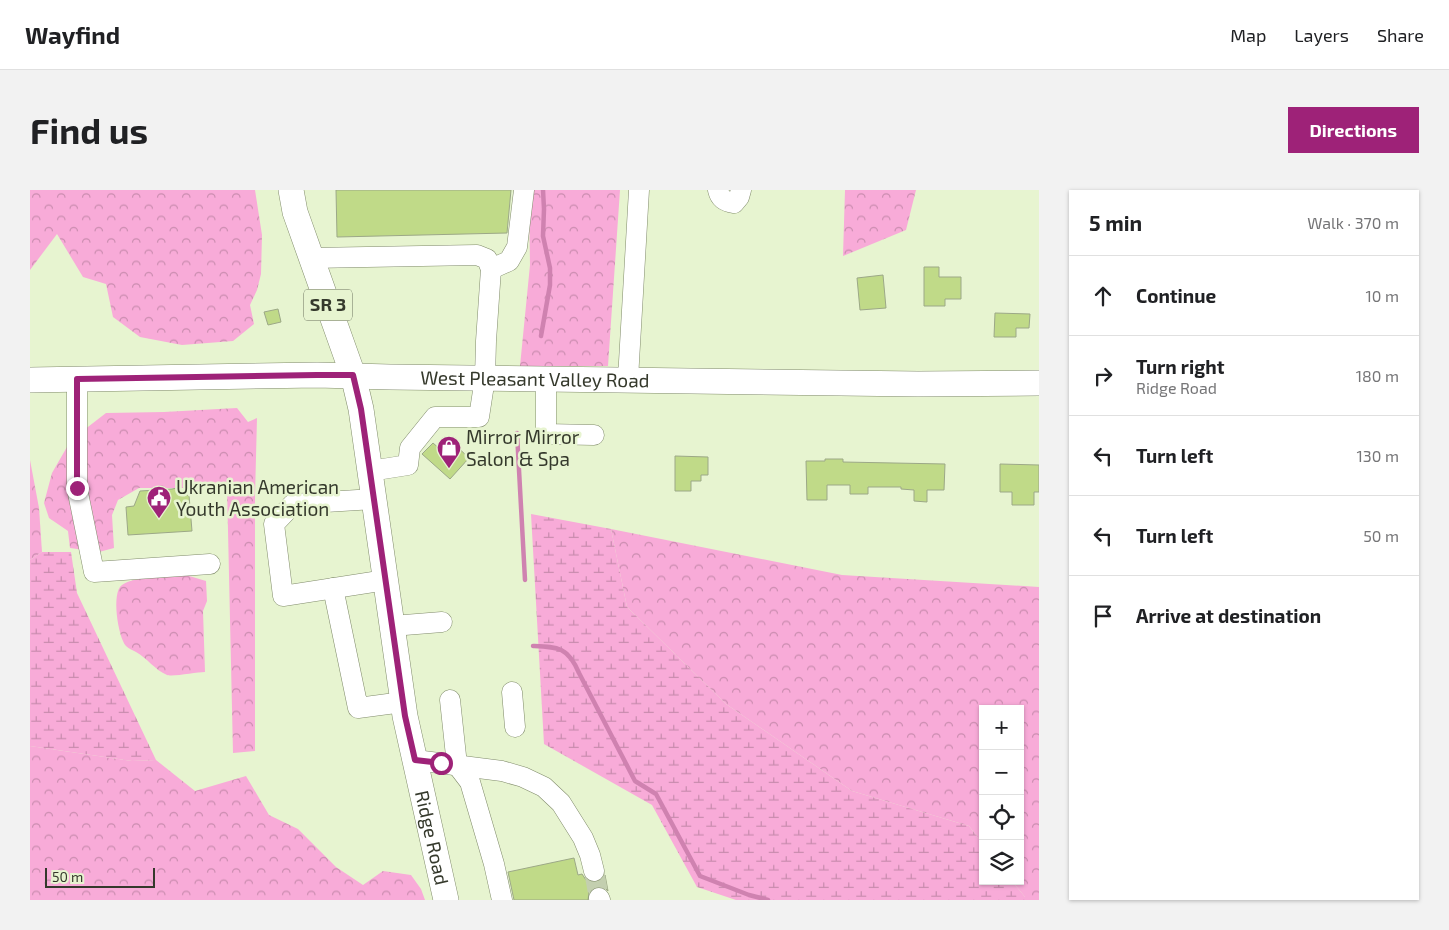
<!DOCTYPE html>
<meta charset="utf-8">
<style>
:root{--surface:#fff;--page:#f2f2f2;--text:#202124;--muted:#757577;--line:#e0e0e0;--accent:#9e2278}
body{margin:0;font-family:"Exo 2",sans-serif;background:var(--page);color:var(--text)}
.controls{position:absolute;right:15px;bottom:15px;display:grid;overflow:hidden;border-radius:0px;box-shadow:0 1px 4px #0004}
.controls button{width:45px;height:45px;display:grid;place-items:center;padding:0;border:0;border-bottom:1px solid var(--line);background:var(--surface);color:var(--text);font:25px sans-serif}
.scale{position:absolute;left:15px;bottom:12px;width:110px;box-sizing:border-box;padding-left:5px;border:2px solid #35392c;border-top:0;font-size:14px;line-height:18px;white-space:nowrap;color:#35392c;-webkit-text-stroke:4px #e7f4d0;paint-order:stroke}
.stop{position:absolute;width:15px;height:15px;margin:-11px;border:4px solid #9e2278;border-radius:50%;background:#fff}
.stop.end{background:#9e2278;border-color:#fff;box-shadow:0 1px 5px #0008}
.list{margin:0;padding:0;list-style:none}
h2{display:flex;justify-content:space-between;align-items:center;height:65px;margin:0;padding:0 20px;font-size:21px}
h2 small{font-size:16px;font-weight:400;color:var(--muted)}
.list li{display:grid;grid-template-columns:32px 1fr auto;gap:15px;align-items:center;box-sizing:border-box;height:80px;padding:0 20px;border-top:1px solid var(--line)}
.list b{display:block;font-size:19px;white-space:nowrap}
.list p{margin:0;font-size:16px;white-space:nowrap;color:var(--muted)}
.list em{font-size:16px;font-style:normal;color:var(--muted)}
.icon{flex:none;width:28px;height:28px;fill:none;stroke:currentColor;stroke-width:2;stroke-linecap:round;stroke-linejoin:round}
.map{position:relative;flex:none;width:1009px;height:710px;overflow:hidden;border-radius:0px}
header{display:flex;align-items:center;gap:30px;box-sizing:border-box;height:70px;padding:0 25px;background:var(--surface);border-bottom:1px solid var(--line)}
header strong{font-size:24px}
nav{display:flex;gap:28px;margin-inline-start:auto;font-size:18px}
.intro{display:flex;align-items:center;justify-content:space-between;box-sizing:border-box;height:120px;padding:0 30px}
h1{margin:0;font-size:35px}
.button{padding:12px 22px;border-radius:0px;background:var(--accent);color:#fff;font-size:18px;font-weight:700}
main{display:flex;gap:30px;padding:0 30px}
aside{flex:1;background:var(--surface);border-radius:0px;box-shadow:0 1px 4px #0004}
.map>svg:first-child{display:block}
.forest{fill:url(#forest-crowns)}
.wetland{fill:url(#wetland-marsh)}
.lines{fill:none;stroke-linecap:round;stroke-linejoin:round}
.stream{stroke:#cf82b0;stroke-width:4.5}
.building{fill:#c0da88;stroke:#9ca887}
.minor-tunnel{stroke:#c3cfaf;stroke-width:20;stroke-dasharray:20 10;stroke-linecap:butt}
.minor-casing{stroke:#808b6b;stroke-width:21}
.major-casing{stroke:#808b6b;stroke-width:26}
.minor{stroke:#fff;stroke-width:20}
.major{stroke:#fff;stroke-width:25}
.route{stroke:#9e2278;stroke-width:6}
.labels{text-anchor:middle;stroke-width:5;stroke-linejoin:round;paint-order:stroke}
.shield{fill:#e7f4d0;stroke:#6a715d;stroke-width:1}
.shield-label{font-size:18px;font-weight:bold;fill:#35392c}
.street-label{font-size:19px;fill:#35392c;stroke:#e7f4d0}
.poi-label{font-size:19px;fill:#35392c;stroke:#e7f4d0;text-anchor:start}
</style>
<header>
<strong>Wayfind</strong>
<nav><a>Map</a><a>Layers</a><a>Share</a></nav>
</header>
<div class="intro"><h1>Find us</h1><a class="button">Directions</a></div>
<main>
<div class="map">
<svg width="1009" height="710" viewBox="0 0 1009 710">
<defs>
<pattern id="forest-crowns" width="20" height="18" patternUnits="userSpaceOnUse" patternTransform="scale(1.25)"><rect width="20" height="18" fill="#f8abd8"/><path d="M2 6a3 3 0 1 1 6 0M12 15a3 3 0 1 1 6 0" fill="none" stroke="#ca8caf"/></pattern>
<pattern id="wetland-marsh" width="20" height="14" patternUnits="userSpaceOnUse" patternTransform="scale(1.25)"><rect width="20" height="14" fill="#f8abd8"/><path d="M1 5h8M5 5V1M11 12h8M15 12V8" fill="none" stroke="#ca8caf"/></pattern>
</defs>
<rect width="100%" height="100%" fill="#e7f4d0"/>
<g class="forest">
<polygon points="0,0 225,0 232,45 231,84 227,100 220,115 224,134 203,151 152,155 110,147 83,127 76,94 53,87 27,44 0,80"/>
<polygon points="499,0 590,0 578,176 490,176 500,75"/>
<polygon points="815,0 886,0 876,40 813,66"/>
<polygon points="207,218 218,232 227,228 225,306 225,561 203,563 197,296 174,298 109,298 88,310 82,325 84,358 69,362 40,358 38,341 19,328 14,313 22,283 41,250 76,223 134,222"/>
<polygon points="0,270 9,318 12,362 0,370"/>
<polygon points="581,339 812,385 1009,397 1009,710 995,710 995,707 982,691 990,691 990,519 953,519 953,654 939,636 822,601 696,514 597,417"/>
<path d="M156,385L176,391L177,411L173,421L175,482C167,482 143,487 137,485C125,480 117,468 106,462C103,460 99,459 96,456C88,447 81,402 92,395C104,386 141,386 156,385Z"/>
<polygon points="0,556 102,571 126,570 165,601 216,586 239,625 268,639 306,677 333,695 353,681 381,685 391,699 395,710 0,710"/>
</g>
<g class="wetland">
<polygon points="501,324 581,339 597,417 696,514 822,601 939,636 953,654 953,691 982,691 995,707 995,710 706,710 667,697 622,615 514,554"/>
<polygon points="12,362 41,362 47,403 126,570 102,571 0,556 0,370"/>
</g>
<g class="lines">
<g class="stream">
<polyline points="511,146 520,95 520,78 513,46 514,19 513,0"/>
<polyline points="487,243 495,390"/>
<path d="M503,456C528,457 538,457 549,483L605,591L626,604L670,686L719,705L738,710"/>
</g>
</g>
<g class="building">
<polygon points="306,0 481,0 477,43 307,47"/>
<polygon points="894,77 909,77 909,87 931,87 931,109 915,109 915,116 894,116"/>
<polygon points="853,85 856,118 830,120 827,88"/>
<polygon points="248,119 251,132 238,135 234,122"/>
<polygon points="965,123 1000,124 999,138 986,138 986,147 964,147"/>
<polygon points="420,250 439,268 420,289 392,264 403,253 411,260"/>
<polygon points="645,266 678,267 678,285 671,285 671,291 661,291 661,301 645,301"/>
<polygon points="795,269 813,269 813,272 915,274 914,300 897,300 897,312 884,311 884,300 871,299 871,297 838,297 838,304 820,304 820,295 797,295 797,310 777,310 776,271 795,271"/>
<polygon points="970,274 1009,275 1009,302 1004,302 1004,315 982,315 982,302 970,302"/>
<polygon points="147,298 151,302 151,305 159,305 162,341 98,345 96,317 104,316 110,301 142,299"/>
<polygon points="544,668 548,685 552,684 556,690 560,692 566,693 572,690 575,685 578,701 575,698 570,696 564,697 559,702 558,710 484,710 478,682"/>
</g>
<g class="lines">
<polyline class="minor-tunnel" points="564,681 569,708"/>
<defs>
<g id="minor">
<path d="M688,0C690,9 696,12 704,13L709,7L711,0"/>
<polyline points="281,68 447,65 457,69 461,79 456,151 455,188 449,227 405,227 380,258 378,275 340,281"/>
<polyline points="461,79 479,71 487,57 494,0"/>
<polyline points="516,188 516,244 564,245"/>
<polyline points="47,189 47,298 64,382 180,374"/>
<polyline points="598,189 609,0"/>
<polyline points="344,309 263,314 244,334 253,406 356,390"/>
<polyline points="303,398 328,518 373,512"/>
<polyline points="362,436 412,432"/>
<polyline points="482,502 485,537"/>
<polyline points="420,510 427,575 440,592 464,674 472,710"/>
<polyline points="385,570 472,581 493,587 514,597 531,613 553,648 560,665 564,681"/>
<polyline points="569,708 570,710"/>
</g>
<g id="major">
<path id="s1" d="M261,0L265,22L323,185L331,219L375,526L416,710"/>
<path id="s2" d="M0,190L287,185L360,187L888,194L1009,193"/>
</g>
</defs>
<use href="#minor" class="minor-casing"/>
<use href="#major" class="major-casing"/>
<use href="#minor" class="minor"/>
<use href="#major" class="major"/>
</g>
<g class="lines">
<polyline class="route" points="47,298 47,189 287,185 323,185 331,219 375,526 385,570 411,573"/>
</g>
<defs>
<symbol id="shop-pin" viewBox="-11 -11 22 30"><path d="M0 17L-7.5 6A9.5 9.5 0 1 1 7.5 6Z" fill="#9e2278" stroke="#e7f4d0"/><path d="M-5-2.5h2.3a2.7 3.5 0 0 1 5.4 0H5L5.5 6h-11ZM-1.5-2.5h3a1.5 2.3 0 0 0-3 0Z" fill="#fff"/></symbol>
<symbol id="civic-pin" viewBox="-11 -11 22 30"><path d="M0 17L-7.5 6A9.5 9.5 0 1 1 7.5 6Z" fill="#9e2278" stroke="#e7f4d0"/><path d="M-.6-6.5H3V-4.5H.6V-3L4-1V1h2V6H-6V1h2V-1L-.6-3ZM-1.2 2.5V6h2.4V2.5Z" fill="#fff"/></symbol>
</defs>
<g fill-rule="evenodd">
<use href="#shop-pin" x="405" y="244" width="28" height="38"/>
<use href="#civic-pin" x="115" y="294" width="28" height="38"/>
</g>
<g class="labels">
<rect class="shield" x="274" y="99.5" width="48" height="31" rx="4"/>
<g class="shield-label">
<text x="298" y="121">SR 3</text>
</g>
<g class="street-label">
<text dy="7" stroke="none"><textPath href="#s2" startOffset="505">West Pleasant Valley Road</textPath></text>
<text dy="7" stroke="none"><textPath href="#s1" startOffset="665">Ridge Road</textPath></text>
</g>
<g class="poi-label">
<text x="436" y="254">Mirror Mirror<tspan x="436" dy="22">Salon &amp; Spa</tspan></text>
<text x="146" y="304">Ukranian American<tspan x="146" dy="22">Youth Association</tspan></text>
</g>
</g>
</svg>
<div class="controls">
<button>+</button>
<button>−</button>
<button><svg class="icon" aria-label="locate" viewBox="0 0 24 24"><circle cx="12" cy="12" r="6"/><path d="M12 2v4M12 18v4M2 12h4M18 12h4"/></svg></button>
<button><svg class="icon" aria-label="layers" viewBox="0 0 24 24"><path d="M12 4l9 5-9 5-9-5zM3 14l9 5 9-5"/></svg></button>
</div>
<div class="scale">50 m</div>
<div class="stop" style="left:411px;top:573px"></div>
<div class="stop end" style="left:47px;top:298px"></div>
</div>
<aside>
<h2>5 min<small>Walk · 370 m</small></h2>
<ul class="list">
<li><svg class="icon" aria-label="ahead" viewBox="0 0 24 24"><path d="M12 20V5M6 11l6-6 6 6"/></svg><div><b>Continue</b></div><em>10 m</em></li>
<li><svg class="icon" aria-label="right" viewBox="0 0 24 24"><path d="M7 20v-9h11M14 6l5 5-5 5"/></svg><div><b>Turn right</b><p>Ridge Road</p></div><em>180 m</em></li>
<li><svg class="icon" aria-label="left" viewBox="0 0 24 24"><path d="M17 20v-9H6M10 6l-5 5 5 5"/></svg><div><b>Turn left</b></div><em>130 m</em></li>
<li><svg class="icon" aria-label="left" viewBox="0 0 24 24"><path d="M17 20v-9H6M10 6l-5 5 5 5"/></svg><div><b>Turn left</b></div><em>50 m</em></li>
<li><svg class="icon" aria-label="arrive" viewBox="0 0 24 24"><path d="M6 21V4h12l-3 4 3 4H6"/></svg><div><b>Arrive at destination</b></div></li>
</ul>
</aside>
</main>
